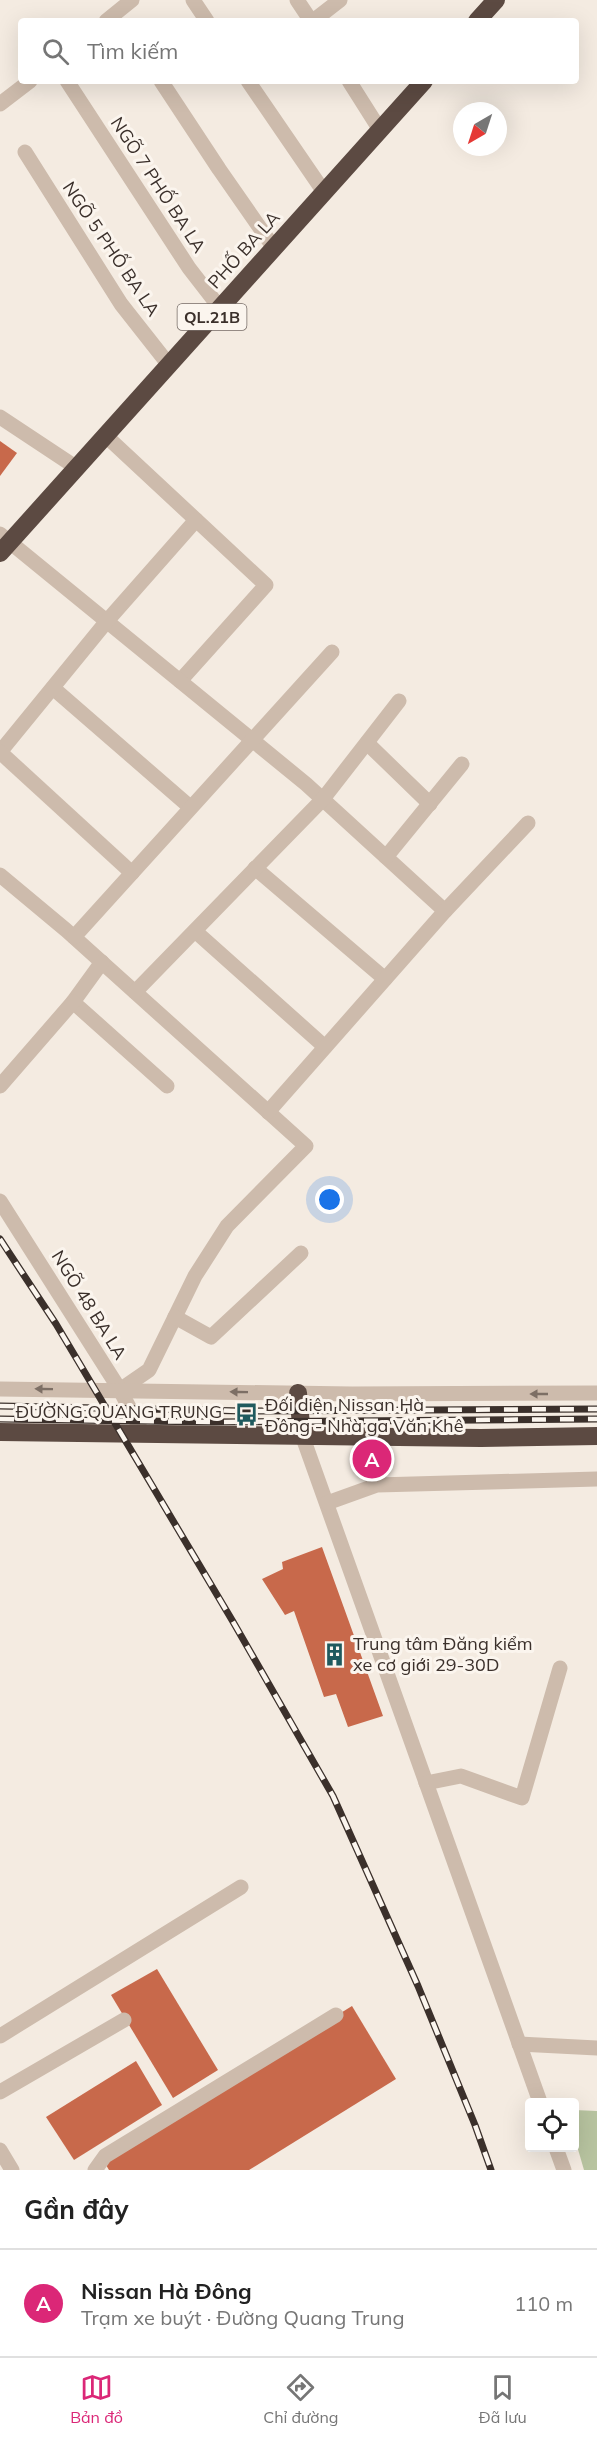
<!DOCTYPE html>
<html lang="vi">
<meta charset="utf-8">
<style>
:root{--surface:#fff;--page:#f6f6f6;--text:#222;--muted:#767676;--line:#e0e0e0;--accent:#db2777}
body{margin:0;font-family:Mulish,sans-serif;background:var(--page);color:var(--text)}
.controls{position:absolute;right:18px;bottom:18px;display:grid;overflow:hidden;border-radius:6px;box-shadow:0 6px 24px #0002}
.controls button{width:54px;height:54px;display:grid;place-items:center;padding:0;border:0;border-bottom:2px solid var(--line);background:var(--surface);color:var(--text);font:30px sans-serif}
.compass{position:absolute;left:453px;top:102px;width:54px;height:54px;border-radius:50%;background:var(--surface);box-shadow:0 6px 24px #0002;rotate:219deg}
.you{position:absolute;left:330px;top:1200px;width:21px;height:21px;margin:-15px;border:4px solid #fff;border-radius:50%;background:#1a73e8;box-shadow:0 0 0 9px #1a73e833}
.badge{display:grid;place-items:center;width:39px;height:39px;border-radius:50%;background:var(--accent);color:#fff;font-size:20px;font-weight:700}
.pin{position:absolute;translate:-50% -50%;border:3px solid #fff;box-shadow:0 2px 6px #0006}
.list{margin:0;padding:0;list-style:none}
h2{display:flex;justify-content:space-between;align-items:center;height:78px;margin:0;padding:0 24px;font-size:26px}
h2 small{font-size:20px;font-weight:400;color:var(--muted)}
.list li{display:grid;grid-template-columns:39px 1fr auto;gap:18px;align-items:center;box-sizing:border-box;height:108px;padding:0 24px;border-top:2px solid var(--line)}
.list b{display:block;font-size:22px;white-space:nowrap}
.list p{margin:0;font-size:20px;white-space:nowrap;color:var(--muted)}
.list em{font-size:20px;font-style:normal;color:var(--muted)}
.icon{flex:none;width:33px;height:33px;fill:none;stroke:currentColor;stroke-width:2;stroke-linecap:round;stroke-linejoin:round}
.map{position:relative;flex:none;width:597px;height:2170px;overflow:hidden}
.search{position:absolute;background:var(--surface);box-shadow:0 6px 24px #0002;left:18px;right:18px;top:18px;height:66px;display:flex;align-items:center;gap:15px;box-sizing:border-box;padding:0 21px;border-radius:6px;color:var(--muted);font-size:22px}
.sheet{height:186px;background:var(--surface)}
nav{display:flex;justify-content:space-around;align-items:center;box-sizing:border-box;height:84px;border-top:2px solid var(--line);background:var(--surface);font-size:16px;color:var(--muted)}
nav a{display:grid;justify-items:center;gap:3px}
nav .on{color:var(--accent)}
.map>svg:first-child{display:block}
.green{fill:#b8c4a0}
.building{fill:#c8694b}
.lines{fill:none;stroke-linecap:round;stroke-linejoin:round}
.minor{stroke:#cdbbac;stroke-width:15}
.highway{stroke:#5c4a42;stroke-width:18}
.rail-casing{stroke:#3b302b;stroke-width:7}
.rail{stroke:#fbf5ee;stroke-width:4.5;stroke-dasharray:14;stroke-linecap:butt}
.oneway{fill:#7d6f65}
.labels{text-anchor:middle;stroke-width:6;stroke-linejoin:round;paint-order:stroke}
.shield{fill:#fbf5ee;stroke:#756b66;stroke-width:1.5}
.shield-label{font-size:16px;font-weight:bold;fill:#3b302b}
.street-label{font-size:18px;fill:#3b302b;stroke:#fbf5ee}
.poi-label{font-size:18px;fill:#3b302b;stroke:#fbf5ee;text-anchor:start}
</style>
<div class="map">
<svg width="597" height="2170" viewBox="0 0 597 2170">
<rect width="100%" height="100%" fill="#f4ebe1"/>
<polygon class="green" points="574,2110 597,2111 597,2170 584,2170 575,2139"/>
<g class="building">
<polygon points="0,441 17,453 0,476"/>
<polygon points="322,1547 383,1716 348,1727 336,1694 324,1697 294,1611 285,1615 262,1579 283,1569 282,1562"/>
<polygon points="157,1969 218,2070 173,2098 111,1995"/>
<polygon points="352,2006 396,2079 249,2170 109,2170 103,2160"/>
<polygon points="136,2061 162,2105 74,2160 46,2117"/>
</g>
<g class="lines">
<g class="minor">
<polyline points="193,0 207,21"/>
<polyline points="297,0 311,21"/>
<polyline points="106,21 132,0"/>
<polyline points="313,21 340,0"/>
<polyline points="67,81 189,268 220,308"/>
<polyline points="161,81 219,169 274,248"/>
<polyline points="248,81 324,192"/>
<polyline points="349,81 380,130"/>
<polyline points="0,104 30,81"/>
<polyline points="25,152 121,304 169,365"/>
<polyline points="0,417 77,468"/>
<polyline points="106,436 266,585 180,681"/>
<polyline points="0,534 306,784 445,911"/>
<polyline points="53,688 190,807"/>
<polyline points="367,743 430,804"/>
<polyline points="0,752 107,621 196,520"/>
<polyline points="0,752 132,873"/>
<polyline points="386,857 462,764"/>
<polyline points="255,868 385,979"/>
<polyline points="0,875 66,930 306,1146 227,1226 195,1276 149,1370 120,1390"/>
<polyline points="195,931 325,1047"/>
<polyline points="74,937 332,652"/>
<polyline points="102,962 73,1002 167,1086"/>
<polyline points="135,992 323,799 399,701"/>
<polyline points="0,1086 73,1002"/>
<polyline points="268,1112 445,911 528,823"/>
<polyline points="0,1201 120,1390 142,1432"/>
<polyline points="175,1317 211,1337 301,1253"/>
<polyline points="0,1389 352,1394 597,1393"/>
<polyline points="302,1435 540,2102"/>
<polyline points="327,1503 377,1485 597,1479"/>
<polyline points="426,1783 461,1776 522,1798 560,1668"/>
<polyline points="0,2036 241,1887"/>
<polyline points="519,2044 597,2048"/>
<polyline points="0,2092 124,2020"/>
<polyline points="556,2148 564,2170"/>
<polyline points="0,2150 12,2170"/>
<polyline points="95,2170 105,2156 336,2015"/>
</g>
<g class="highway">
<polyline points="477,21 496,0"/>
<polyline points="0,553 424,81"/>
<polyline points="298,1393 302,1435"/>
<polyline points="0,1432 481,1438 597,1436"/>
</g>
<defs>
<g id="rail">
<polyline points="0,1239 56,1324 232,1620 333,1796 418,1986 475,2125 491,2170"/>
<polyline points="0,1406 244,1411 597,1409"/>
<polyline points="0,1419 211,1422 597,1419"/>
</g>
</defs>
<use href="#rail" class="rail-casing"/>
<use href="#rail" class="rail"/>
</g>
<defs><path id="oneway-solid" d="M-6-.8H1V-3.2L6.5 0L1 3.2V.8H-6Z" transform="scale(1.5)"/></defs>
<g class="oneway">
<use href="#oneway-solid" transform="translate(44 1389) rotate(-179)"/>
<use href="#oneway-solid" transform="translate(239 1392) rotate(-179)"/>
<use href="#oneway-solid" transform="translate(539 1394) rotate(180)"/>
</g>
<defs>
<symbol id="bus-bare" viewBox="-9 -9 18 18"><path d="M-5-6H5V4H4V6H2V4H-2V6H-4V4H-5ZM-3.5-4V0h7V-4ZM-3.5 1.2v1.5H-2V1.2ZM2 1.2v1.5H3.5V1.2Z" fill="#1f5a5e" stroke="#fbf5ee" stroke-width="2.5" paint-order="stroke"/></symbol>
<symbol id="building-bare" viewBox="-9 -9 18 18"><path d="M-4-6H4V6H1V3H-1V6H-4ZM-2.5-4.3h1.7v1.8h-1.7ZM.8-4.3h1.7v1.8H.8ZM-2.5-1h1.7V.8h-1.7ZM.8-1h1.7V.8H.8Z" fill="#1f5a5e" stroke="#fbf5ee" stroke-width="2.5" paint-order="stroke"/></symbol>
</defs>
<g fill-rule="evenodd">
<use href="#bus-bare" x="230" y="1398" width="33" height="33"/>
<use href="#building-bare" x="318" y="1638" width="33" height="33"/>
</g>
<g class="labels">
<rect class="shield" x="177.5" y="304" width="69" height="26" rx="4.5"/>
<g class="shield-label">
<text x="212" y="323">QL.21B</text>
</g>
<g class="street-label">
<text transform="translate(158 185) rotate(57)" y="6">NGÕ 7 PHỐ BA LA</text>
<text transform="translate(111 249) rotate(56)" y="6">NGÕ 5 PHỐ BA LA</text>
<text transform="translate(244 250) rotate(-48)" y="6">PHỐ BA LA</text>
<text transform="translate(89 1305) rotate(58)" y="6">NGÕ 48 BA LA</text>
<text x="119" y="1418">ĐƯỜNG QUANG TRUNG</text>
</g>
<g class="poi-label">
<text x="265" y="1411">Đối diện Nissan Hà<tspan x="265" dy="21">Đông - Nhà ga Văn Khê</tspan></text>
<text x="353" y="1650">Trung tâm Đăng kiểm<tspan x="353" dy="21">xe cơ giới 29-30D</tspan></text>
</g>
</g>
</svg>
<div class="controls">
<button><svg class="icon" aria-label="locate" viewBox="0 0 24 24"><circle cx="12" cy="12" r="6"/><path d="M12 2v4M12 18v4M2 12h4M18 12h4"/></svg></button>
</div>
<svg class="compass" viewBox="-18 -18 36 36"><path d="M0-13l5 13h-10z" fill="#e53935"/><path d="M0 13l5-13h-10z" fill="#767676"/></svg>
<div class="you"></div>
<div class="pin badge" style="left:372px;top:1459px">A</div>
<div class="search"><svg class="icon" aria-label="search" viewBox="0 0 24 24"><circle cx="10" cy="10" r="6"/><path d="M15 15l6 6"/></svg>Tìm kiếm</div>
</div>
<section class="sheet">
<h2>Gần đây<small></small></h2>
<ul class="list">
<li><span class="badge">A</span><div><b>Nissan Hà Đông</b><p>Trạm xe buýt · Đường Quang Trung</p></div><em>110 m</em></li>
</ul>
</section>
<nav>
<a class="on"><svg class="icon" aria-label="map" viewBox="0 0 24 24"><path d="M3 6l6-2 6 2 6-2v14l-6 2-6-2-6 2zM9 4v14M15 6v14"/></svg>Bản đồ</a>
<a><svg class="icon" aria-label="directions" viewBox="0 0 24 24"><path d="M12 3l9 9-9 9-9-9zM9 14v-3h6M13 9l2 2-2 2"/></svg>Chỉ đường</a>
<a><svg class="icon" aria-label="saved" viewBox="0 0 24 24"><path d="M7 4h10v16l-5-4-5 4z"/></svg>Đã lưu</a>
</nav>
